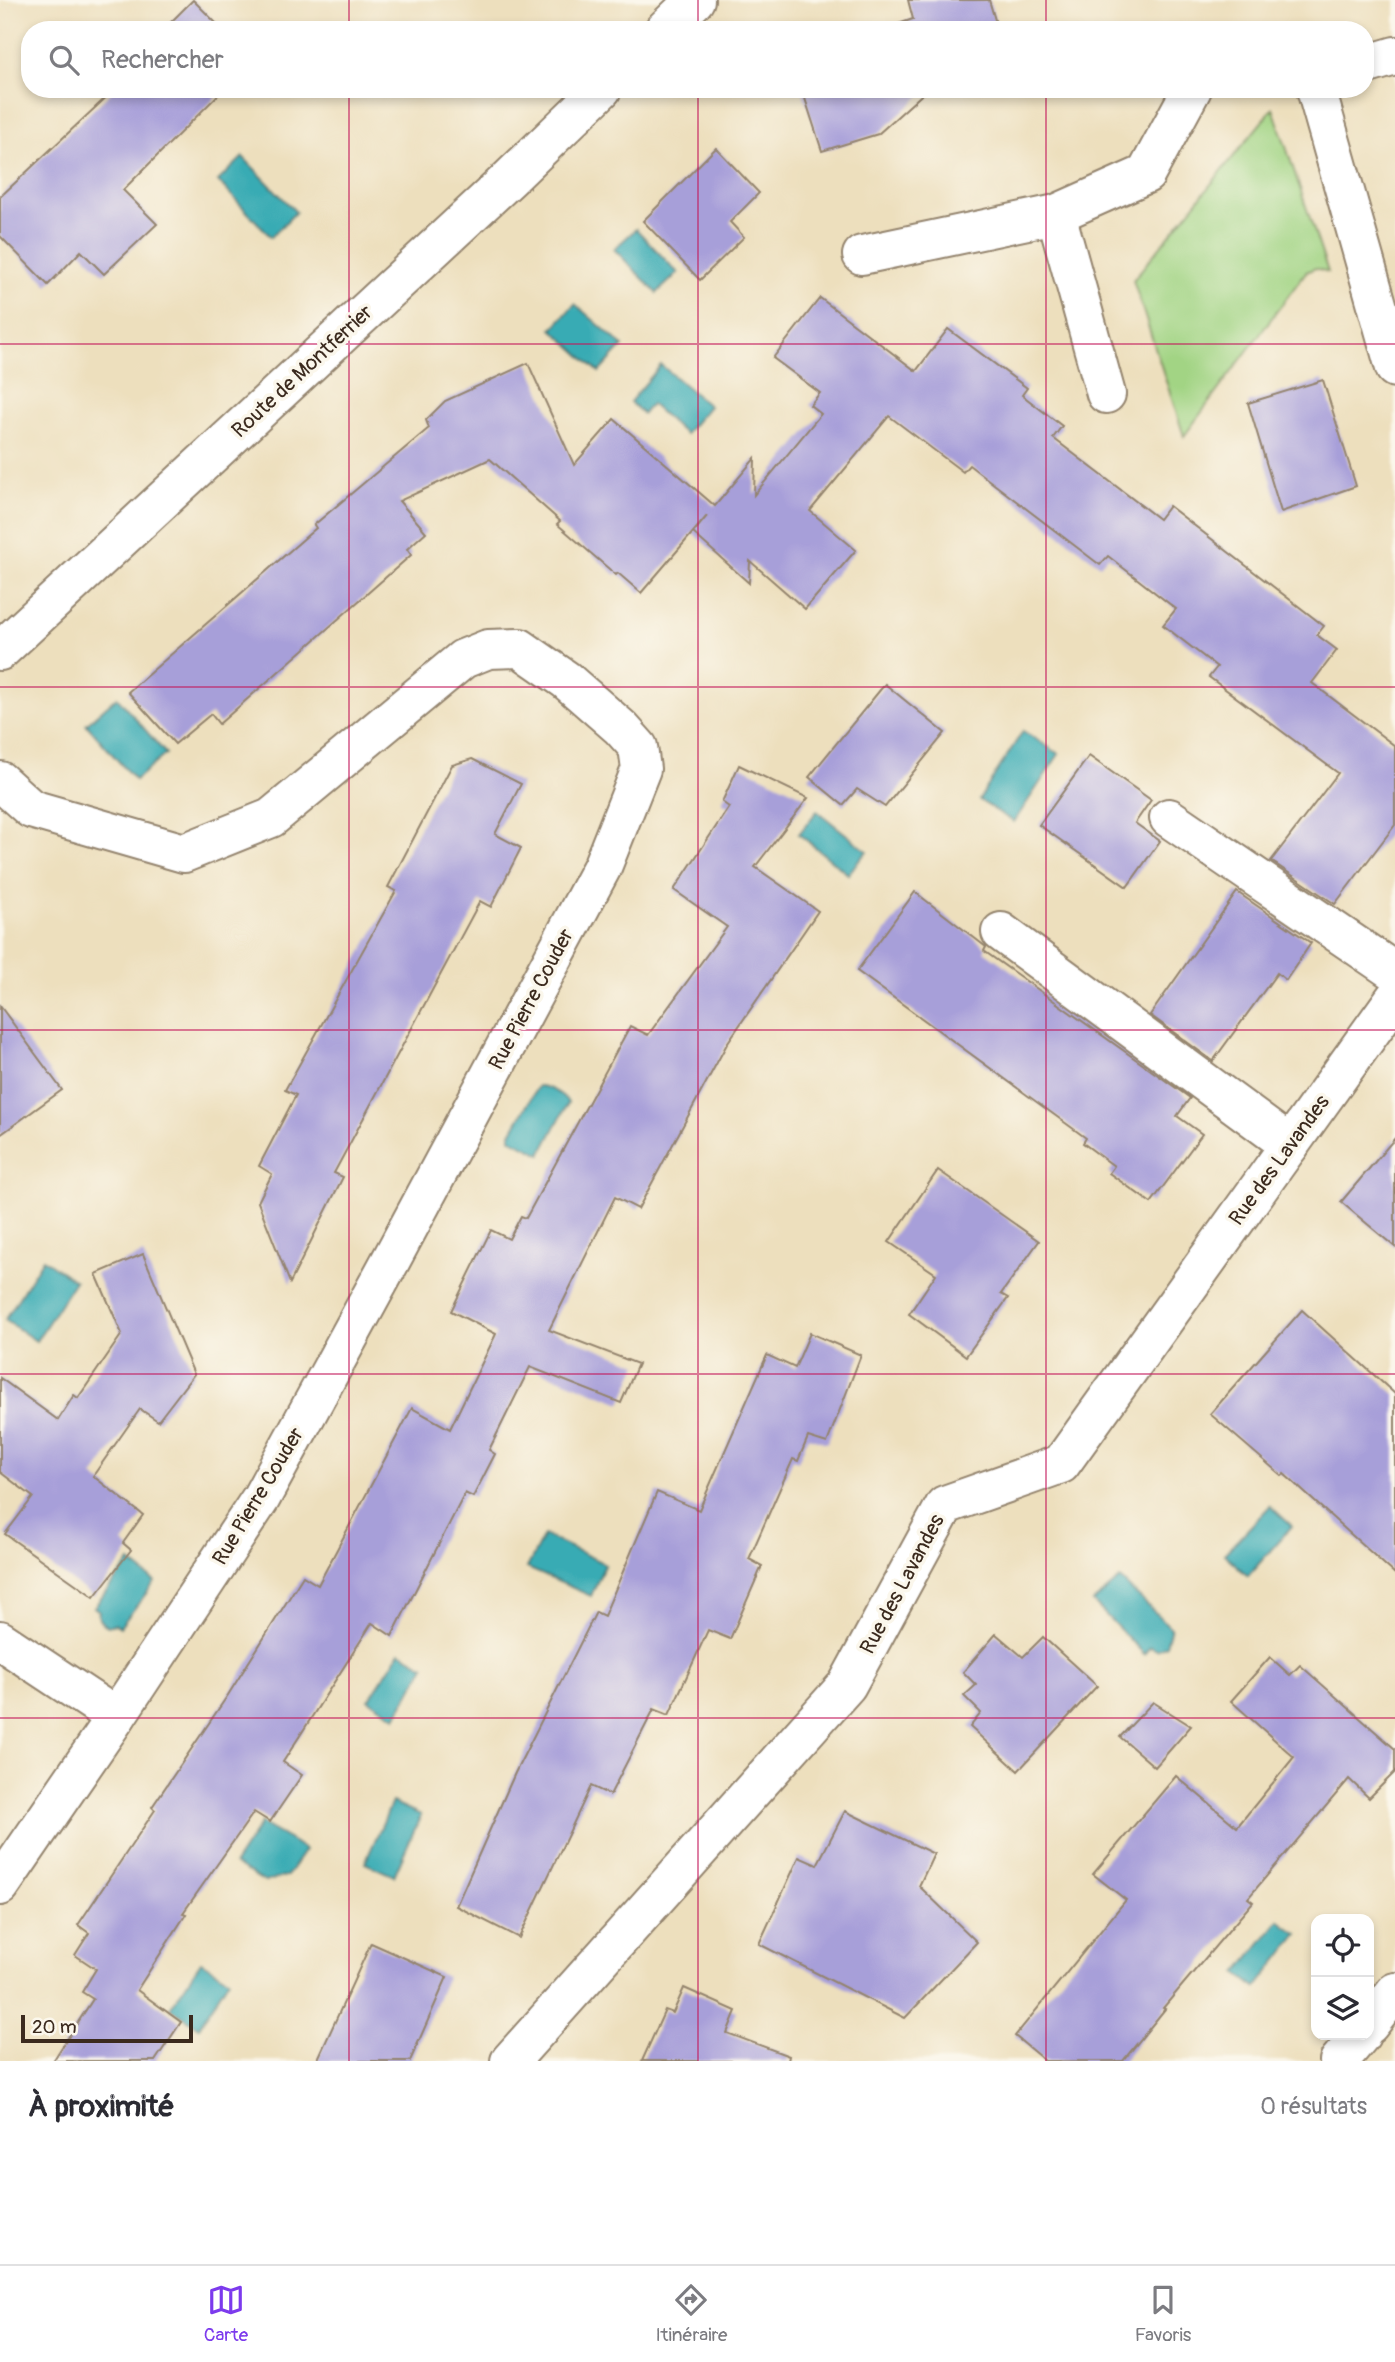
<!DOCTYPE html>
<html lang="fr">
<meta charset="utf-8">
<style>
:root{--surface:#fff;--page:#f7f7f7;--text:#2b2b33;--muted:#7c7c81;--line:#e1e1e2;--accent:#7c3aed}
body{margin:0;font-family:Pangolin,sans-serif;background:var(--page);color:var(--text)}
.controls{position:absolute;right:21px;bottom:21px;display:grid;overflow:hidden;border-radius:14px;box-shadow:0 4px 10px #0003}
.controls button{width:63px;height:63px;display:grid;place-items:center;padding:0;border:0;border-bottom:2px solid var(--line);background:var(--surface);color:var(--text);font:35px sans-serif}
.scale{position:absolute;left:21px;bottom:18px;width:172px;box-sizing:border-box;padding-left:7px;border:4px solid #3b2a1e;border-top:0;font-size:19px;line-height:24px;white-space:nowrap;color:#3b2a1e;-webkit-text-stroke:5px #fbf7ec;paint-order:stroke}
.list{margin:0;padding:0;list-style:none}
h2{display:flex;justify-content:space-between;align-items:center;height:91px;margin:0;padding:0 28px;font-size:30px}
h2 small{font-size:23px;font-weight:400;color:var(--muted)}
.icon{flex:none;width:38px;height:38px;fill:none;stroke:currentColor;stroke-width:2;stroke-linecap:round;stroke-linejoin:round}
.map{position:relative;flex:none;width:1395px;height:2061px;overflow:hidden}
.search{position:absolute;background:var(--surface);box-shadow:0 4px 10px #0003;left:21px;right:21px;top:21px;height:77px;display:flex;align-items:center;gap:18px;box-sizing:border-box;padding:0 24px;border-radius:28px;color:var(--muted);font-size:26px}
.sheet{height:203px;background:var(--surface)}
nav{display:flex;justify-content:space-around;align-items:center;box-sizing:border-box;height:98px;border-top:2px solid var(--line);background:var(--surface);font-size:19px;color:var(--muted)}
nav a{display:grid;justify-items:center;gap:4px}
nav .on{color:var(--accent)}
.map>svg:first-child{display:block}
.green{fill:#a2d484;stroke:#6e7f51;stroke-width:2}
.water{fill:#39abb4;stroke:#3a6a69;stroke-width:2}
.building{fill:#a79fd9}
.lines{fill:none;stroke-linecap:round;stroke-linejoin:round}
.minor-casing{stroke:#94846e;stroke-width:42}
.minor{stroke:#fff;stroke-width:38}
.grid{fill:none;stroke:#c2185b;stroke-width:2;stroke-opacity:0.55}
.labels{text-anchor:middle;stroke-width:7;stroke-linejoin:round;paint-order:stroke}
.street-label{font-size:21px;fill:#3b2a1e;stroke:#fbf7ec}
</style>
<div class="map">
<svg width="1395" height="2061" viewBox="0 0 1395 2061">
<rect width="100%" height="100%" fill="#fbf7ec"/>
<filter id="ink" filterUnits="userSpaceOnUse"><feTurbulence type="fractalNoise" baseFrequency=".0143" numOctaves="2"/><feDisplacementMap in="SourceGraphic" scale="14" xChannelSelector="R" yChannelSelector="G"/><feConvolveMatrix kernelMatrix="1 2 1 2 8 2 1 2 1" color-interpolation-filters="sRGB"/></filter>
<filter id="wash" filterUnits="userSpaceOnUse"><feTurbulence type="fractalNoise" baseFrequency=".00686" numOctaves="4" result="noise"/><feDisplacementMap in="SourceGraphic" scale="28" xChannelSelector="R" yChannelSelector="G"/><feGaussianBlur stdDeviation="1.57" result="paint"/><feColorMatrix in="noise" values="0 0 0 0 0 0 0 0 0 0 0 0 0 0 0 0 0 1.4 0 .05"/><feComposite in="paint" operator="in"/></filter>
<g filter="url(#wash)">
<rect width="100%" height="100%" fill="#eddfbd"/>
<polygon class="green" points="1273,108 1328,272 1315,268 1306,272 1184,436 1133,280"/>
<g class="water">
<polygon points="243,157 296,212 271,237 218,181"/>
<polygon points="636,229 678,273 657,293 614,249"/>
<polygon points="575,304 623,346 599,372 552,329"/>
<polygon points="661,365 709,406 685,434 651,404 643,414 630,402"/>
<polygon points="117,697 166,754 135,780 86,724"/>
<polygon points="1023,731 1059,754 1014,822 979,800"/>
<polygon points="817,811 867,851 848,874 799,834"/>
<path d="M538,1086C547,1086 564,1094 568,1103L541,1154L511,1139V1133Z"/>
<polygon points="43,1259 75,1281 36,1341 5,1320"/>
<polygon points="1270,1506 1292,1526 1248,1576 1224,1554"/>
<polygon points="544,1535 605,1564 591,1596 527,1568"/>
<path d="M130,1562L155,1582L120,1627L115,1624L108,1626C100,1622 97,1620 99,1611L94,1607Z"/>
<polygon points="1120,1579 1171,1628 1166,1645 1157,1650 1150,1647 1144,1654 1093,1602"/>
<polygon points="400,1652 425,1666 396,1717 369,1700"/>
<polygon points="392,1802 421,1815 394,1876 365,1863"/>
<path d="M261,1823C276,1833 291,1839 305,1850L287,1876L265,1882L234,1864Z"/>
<polygon points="1279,1920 1298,1934 1256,1988 1237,1973"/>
<polygon points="201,1962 229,1979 199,2027 170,2008"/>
</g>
<g id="blocks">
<g class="building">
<polygon points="193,0 223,30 163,30"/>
<polygon points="908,0 989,0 998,30 881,30 913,19"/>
<polygon points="115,89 224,89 123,190 157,224 104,274 81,251 48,285 0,236 0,197"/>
<polygon points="802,89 928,89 878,134 822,151"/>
<polygon points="716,148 759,193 730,222 744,237 700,280 643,221"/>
<polygon points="820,298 916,371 948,329 1027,388 1022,395 1062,426 1053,438 1159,519 1169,506 1324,626 1317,635 1337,650 1312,683 1395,746 1395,825 1335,904 1271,861 1338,773 1209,677 1217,667 1163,625 1176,609 1108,556 1100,565 969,465 963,472 889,416 810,511 856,550 805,609 750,561 749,583 693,533 707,516 641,593 618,573 616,575 557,524 560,521 490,459 399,501 426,532 407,549 411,555 219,724 211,714 175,744 128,692 316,528 314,525 429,428 426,420 445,401 528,363 574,465 614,419 715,506 755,458 754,495 821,414 810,405 820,393 773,358"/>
<polygon points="1323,380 1356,486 1281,512 1248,403"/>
<polygon points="885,684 945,733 885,807 857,789 843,805 809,777"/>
<polygon points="1089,756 1151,800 1135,823 1160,841 1127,887 1039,825"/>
<polygon points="472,759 521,784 495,834 521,848 491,907 480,901 334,1173 343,1177 290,1283 258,1202 272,1174 259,1166 296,1095 285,1090 396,891 388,887 452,765"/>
<polygon points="739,765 808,798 755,867 818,911 728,1042 638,1209 615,1197 549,1330 638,1364 621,1403 530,1367 489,1450 495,1454 473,1497 465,1493 392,1636 372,1623 283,1762 302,1775 270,1822 254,1812 183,1913 186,1914 137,1990 181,2022 155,2061 53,2061 93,1999 82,1992 96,1969 75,1955 89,1933 78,1925 155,1810 152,1807 228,1695 303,1576 318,1585 412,1408 450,1429 496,1334 451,1311 491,1230 509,1239 521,1216 526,1218 630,1026 648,1035 727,927 674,890 729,807 722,802"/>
<polygon points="915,892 986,947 984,951 1190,1098 1177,1116 1202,1134 1151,1203 1109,1173 1114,1166 1083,1143 1086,1138 857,971"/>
<polygon points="1237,892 1311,943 1286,980 1277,973 1213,1061 1150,1015"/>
<polygon points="0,1006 62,1090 0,1135"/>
<polygon points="1395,1138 1395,1247 1341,1202"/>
<polygon points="938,1170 1039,1241 1001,1294 1008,1298 966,1356 909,1314 936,1274 889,1242"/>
<polygon points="143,1254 194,1374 158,1421 140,1409 93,1476 143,1515 123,1543 131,1550 94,1597 5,1534 33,1497 0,1472 0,1378 58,1420 74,1395 78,1398 122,1334 96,1274"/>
<polygon points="1302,1310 1395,1394 1395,1574 1284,1474 1282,1476 1210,1414"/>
<polygon points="810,1333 861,1355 827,1443 808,1437 798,1461 793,1459 749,1559 762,1566 730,1639 708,1630 669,1715 654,1709 610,1795 591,1786 519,1938 456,1906 515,1773 596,1612 604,1616 657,1492 699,1510 767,1355 795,1368"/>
<polygon points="996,1634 1023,1657 1043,1637 1097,1686 1018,1771 970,1727 981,1713 964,1696 976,1685 963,1672"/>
<polygon points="1270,1657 1290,1675 1300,1665 1395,1749 1395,1772 1369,1798 1349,1779 1248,1898 1253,1902 1163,2008 1165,2009 1123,2061 1045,2061 1015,2036 1126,1900 1093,1874 1176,1776 1237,1827 1294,1757 1231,1701"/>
<polygon points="1153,1702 1191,1726 1155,1767 1120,1737"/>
<polygon points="845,1811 934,1854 919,1886 977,1942 905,2018 759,1944 799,1857 817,1865"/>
<polygon points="371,1943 447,1977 410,2061 317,2061"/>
<polygon points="684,1988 736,2011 727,2033 789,2056 788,2061 642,2061 665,2010 673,2013"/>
</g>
</g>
</g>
<g filter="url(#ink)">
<use href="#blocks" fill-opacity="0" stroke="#94846e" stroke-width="2"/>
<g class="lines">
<defs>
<g id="minor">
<polyline points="664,30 695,0"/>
<polyline points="1365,65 1395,56"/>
<polyline points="1316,89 1395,368"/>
<polyline points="1056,214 1106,394"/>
<polyline points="862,255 1056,214 1146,174 1192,89"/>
<polyline points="0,651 510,178 602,89"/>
<polyline points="0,781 31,809 184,853 271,818 463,659 488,649 520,648 566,680 621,728 638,747 641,769 602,867 391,1260 261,1498 116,1717 0,1886"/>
<polyline points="1169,818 1395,972"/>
<polyline points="1001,932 1290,1145"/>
<polyline points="0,1640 116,1717"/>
<polyline points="1369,2025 1395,1992"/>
<polyline points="510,2061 847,1685 945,1505 1061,1464 1395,998"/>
<polyline points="1339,2061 1361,2035"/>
</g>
</defs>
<use href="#minor" class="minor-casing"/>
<use href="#minor" class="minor"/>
</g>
</g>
<path class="grid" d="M349,0V30M698,0V30M1046,0V30M349,89V2061M698,89V2061M1046,89V2061M0,344H1395M0,687H1395M0,1030H1395M0,1374H1395M0,1718H1395"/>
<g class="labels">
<g class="street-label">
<text transform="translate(302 371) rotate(-43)" y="7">Route de Montferrier</text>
<text transform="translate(531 999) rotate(-62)" y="7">Rue Pierre Couder</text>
<text transform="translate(1279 1160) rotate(-54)" y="7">Rue des Lavandes</text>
<text transform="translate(258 1496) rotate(-59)" y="7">Rue Pierre Couder</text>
<text transform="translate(902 1584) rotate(-62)" y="7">Rue des Lavandes</text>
</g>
</g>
</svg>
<div class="controls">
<button><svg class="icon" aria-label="locate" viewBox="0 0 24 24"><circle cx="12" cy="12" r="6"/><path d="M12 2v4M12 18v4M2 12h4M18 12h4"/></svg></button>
<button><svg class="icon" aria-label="layers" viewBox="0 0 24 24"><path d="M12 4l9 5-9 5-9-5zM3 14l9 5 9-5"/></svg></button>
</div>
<div class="scale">20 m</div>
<div class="search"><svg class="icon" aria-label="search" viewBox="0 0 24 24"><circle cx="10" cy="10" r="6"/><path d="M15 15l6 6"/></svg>Rechercher</div>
</div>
<section class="sheet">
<h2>À proximité<small>0 résultats</small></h2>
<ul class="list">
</ul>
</section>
<nav>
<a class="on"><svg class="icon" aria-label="map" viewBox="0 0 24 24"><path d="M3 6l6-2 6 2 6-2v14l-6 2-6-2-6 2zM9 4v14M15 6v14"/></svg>Carte</a>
<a><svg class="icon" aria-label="directions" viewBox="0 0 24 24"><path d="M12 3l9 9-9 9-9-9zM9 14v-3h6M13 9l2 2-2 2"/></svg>Itinéraire</a>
<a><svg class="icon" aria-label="saved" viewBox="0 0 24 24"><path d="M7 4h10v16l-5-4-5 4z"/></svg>Favoris</a>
</nav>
